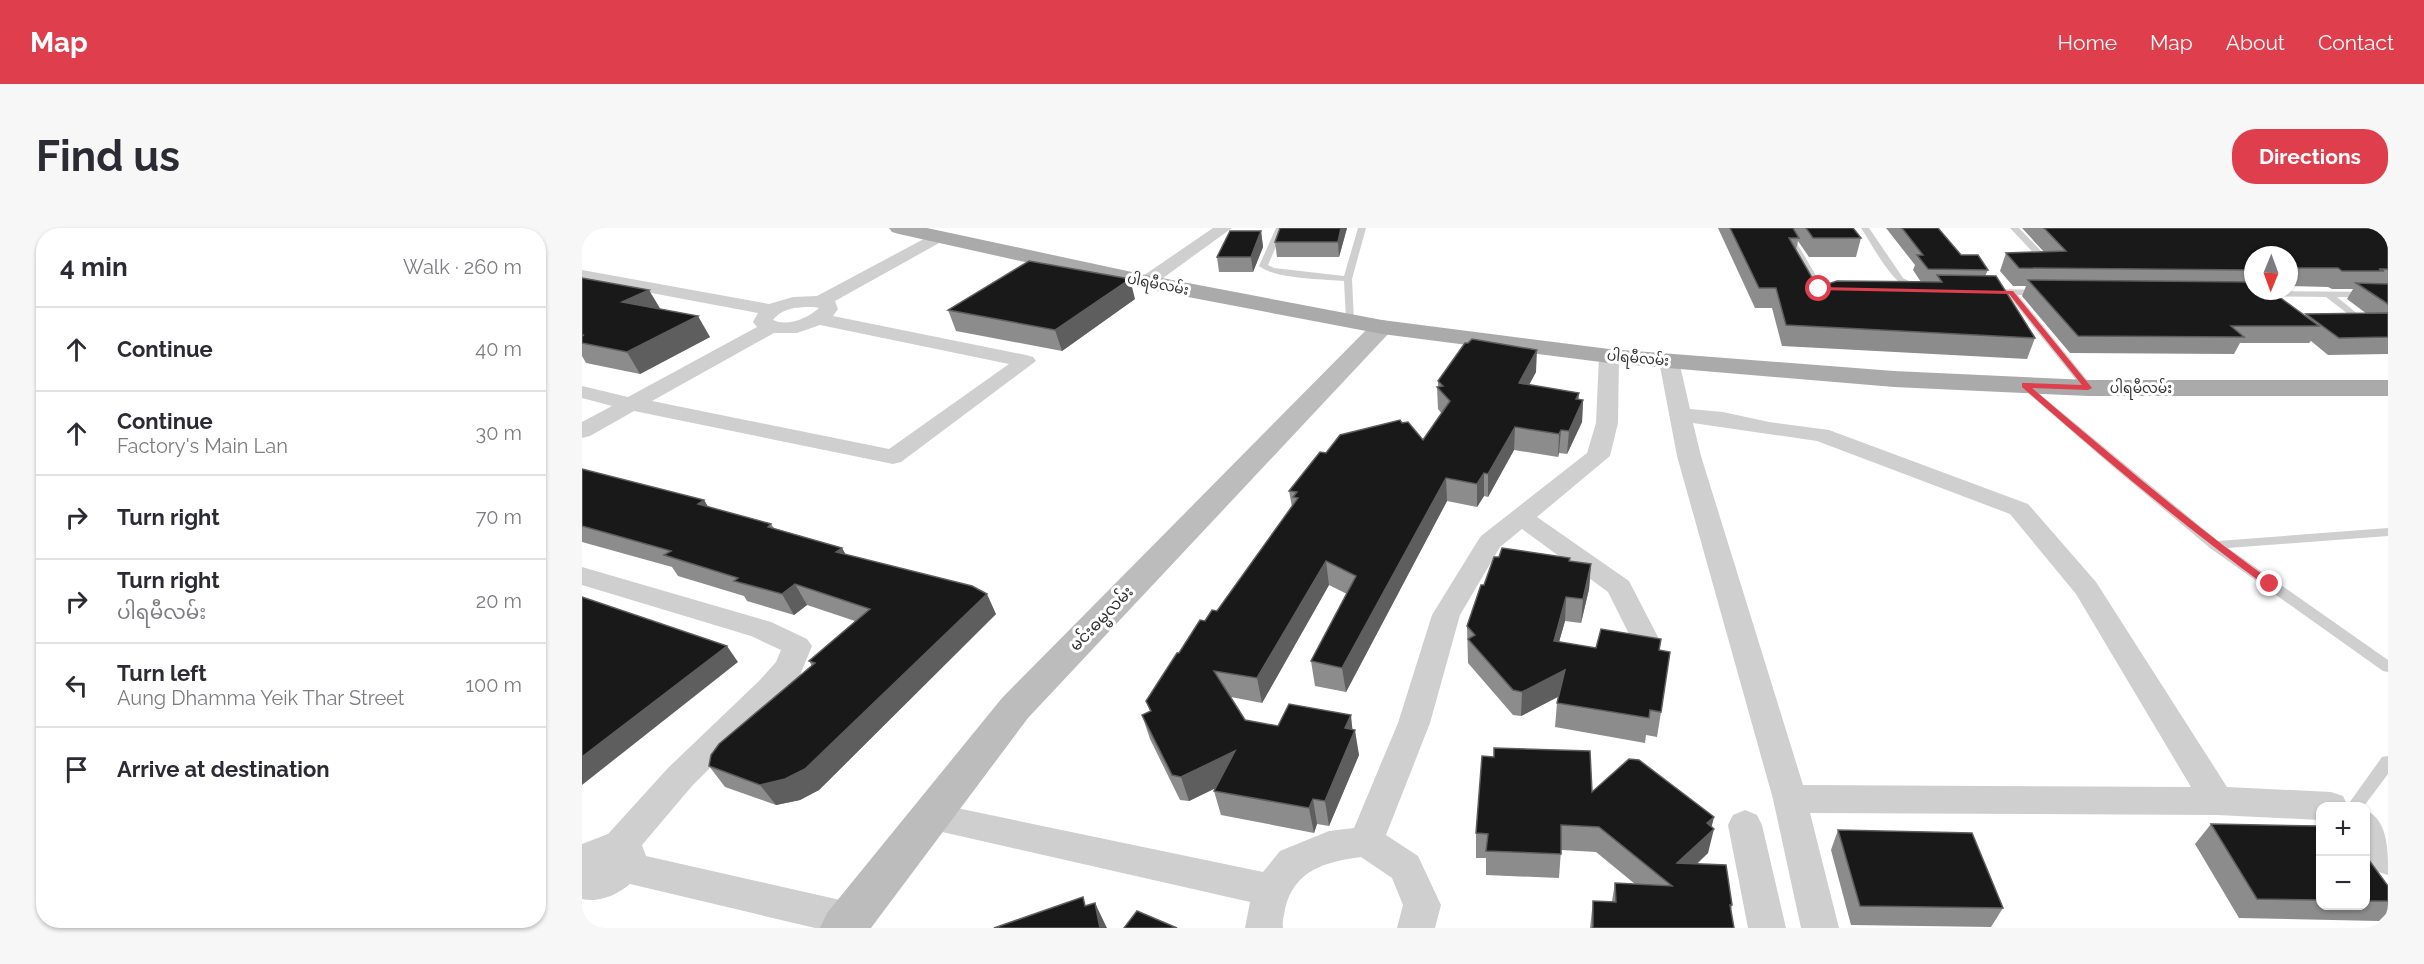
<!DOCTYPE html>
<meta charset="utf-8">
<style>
:root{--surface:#fff;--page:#f7f7f7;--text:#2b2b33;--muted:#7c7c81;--line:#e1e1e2;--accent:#df3e4d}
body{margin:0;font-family:Raleway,"Noto Sans Myanmar",sans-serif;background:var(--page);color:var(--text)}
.controls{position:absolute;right:18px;bottom:18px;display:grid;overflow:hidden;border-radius:12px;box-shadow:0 2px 4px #0004}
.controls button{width:54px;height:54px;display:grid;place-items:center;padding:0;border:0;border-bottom:2px solid var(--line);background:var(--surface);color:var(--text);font:30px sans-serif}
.compass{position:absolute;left:1662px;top:18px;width:54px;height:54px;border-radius:50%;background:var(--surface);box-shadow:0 2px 4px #0004;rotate:181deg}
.stop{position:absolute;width:18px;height:18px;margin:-14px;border:4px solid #df3e4d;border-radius:50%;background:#fff}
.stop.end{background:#df3e4d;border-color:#fff;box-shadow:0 2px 6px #0008}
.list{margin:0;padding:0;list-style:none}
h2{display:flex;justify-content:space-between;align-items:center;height:78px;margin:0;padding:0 24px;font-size:26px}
h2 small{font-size:20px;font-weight:400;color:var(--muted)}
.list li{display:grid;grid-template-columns:39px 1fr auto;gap:18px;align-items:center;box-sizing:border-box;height:84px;padding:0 24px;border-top:2px solid var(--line)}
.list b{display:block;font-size:22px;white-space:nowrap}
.list p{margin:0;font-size:20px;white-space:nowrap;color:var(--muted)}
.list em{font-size:20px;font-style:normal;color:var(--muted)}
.icon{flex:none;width:33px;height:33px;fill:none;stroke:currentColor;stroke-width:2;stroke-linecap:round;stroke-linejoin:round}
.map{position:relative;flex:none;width:1806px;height:700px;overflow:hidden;border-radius:24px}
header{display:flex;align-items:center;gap:36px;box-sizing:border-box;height:84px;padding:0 30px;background:var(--accent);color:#fff}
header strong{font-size:28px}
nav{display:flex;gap:33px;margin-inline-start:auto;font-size:21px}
.intro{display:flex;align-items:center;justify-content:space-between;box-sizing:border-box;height:144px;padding:0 36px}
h1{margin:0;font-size:42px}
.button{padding:15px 27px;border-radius:24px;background:var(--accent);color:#fff;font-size:21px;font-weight:700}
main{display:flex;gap:36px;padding:0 36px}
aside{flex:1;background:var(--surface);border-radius:24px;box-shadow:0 2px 4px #0004}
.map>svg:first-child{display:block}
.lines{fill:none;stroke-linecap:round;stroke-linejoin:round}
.lane{fill:#cfcfcf;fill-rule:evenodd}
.street{fill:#cfcfcf;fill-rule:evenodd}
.secondary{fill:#bcbcbc;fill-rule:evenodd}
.primary{fill:#aaa;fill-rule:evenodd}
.wall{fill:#8c8c8c;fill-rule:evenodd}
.shaded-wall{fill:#5e5e5e}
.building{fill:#191919;stroke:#5e5e5e;stroke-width:1.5}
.route{fill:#df3e4d}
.labels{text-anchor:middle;stroke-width:6;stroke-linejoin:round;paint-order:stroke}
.far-street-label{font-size:14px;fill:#323232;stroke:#fff}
.street-label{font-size:16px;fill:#323232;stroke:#fff}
</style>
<header>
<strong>Map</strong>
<nav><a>Home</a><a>Map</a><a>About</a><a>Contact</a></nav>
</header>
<div class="intro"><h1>Find us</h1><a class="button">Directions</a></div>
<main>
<aside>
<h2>4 min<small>Walk · 260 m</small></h2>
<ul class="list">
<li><svg class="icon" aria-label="ahead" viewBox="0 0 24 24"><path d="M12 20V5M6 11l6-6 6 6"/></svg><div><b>Continue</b></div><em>40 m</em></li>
<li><svg class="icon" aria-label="ahead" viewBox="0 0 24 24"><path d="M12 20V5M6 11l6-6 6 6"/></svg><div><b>Continue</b><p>Factory's Main Lan</p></div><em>30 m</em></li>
<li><svg class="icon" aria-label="right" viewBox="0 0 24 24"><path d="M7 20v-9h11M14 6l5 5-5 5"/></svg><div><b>Turn right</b></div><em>70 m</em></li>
<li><svg class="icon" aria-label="right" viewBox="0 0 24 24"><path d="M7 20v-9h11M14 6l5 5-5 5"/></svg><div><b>Turn right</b><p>ပါရမီလမ်း</p></div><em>20 m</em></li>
<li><svg class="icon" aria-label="left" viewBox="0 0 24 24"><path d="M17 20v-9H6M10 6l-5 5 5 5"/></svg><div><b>Turn left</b><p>Aung Dhamma Yeik Thar Street</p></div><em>100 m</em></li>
<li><svg class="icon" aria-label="arrive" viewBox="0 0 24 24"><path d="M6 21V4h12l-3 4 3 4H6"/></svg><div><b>Arrive at destination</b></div></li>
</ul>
</aside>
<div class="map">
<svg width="1806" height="700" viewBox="0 0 1806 700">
<rect width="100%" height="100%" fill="#fff"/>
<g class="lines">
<g class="lane">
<path d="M694,0H702L686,37L692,40L762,48L776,0H784L770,51L772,94L764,92L762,53C740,51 693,51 677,38Z"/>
<polygon points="1198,0 1206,0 1246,68 1244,70 1236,68"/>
<path d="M1279,0H1287L1321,50L1340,60V64C1314,66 1292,19 1279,0Z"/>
<polygon points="1428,0 1437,0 1464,28 1464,32 1458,32"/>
<polygon points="1407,61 1463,62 1463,66 1460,67 1436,67 1510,158 1510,162 1502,162 1426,67 1404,66 1404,62"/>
<polygon points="1671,63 1806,64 1806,70 1755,69 1782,91 1784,93 1779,96 1744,69 1674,68 1669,65"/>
<polygon points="1443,154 1636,313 1806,300 1806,308 1646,320 1806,432 1806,444 1801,443 1628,320 1530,238 1439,159 1439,155"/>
<polygon points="1806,528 1806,546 1782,578 1765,578 1800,529"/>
</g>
<g class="street">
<polygon points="631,0 650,0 570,58 558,58 555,54 558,50"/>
<path d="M353,5L359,6L361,10L359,14L253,73L256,81L251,88L444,127L451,129L454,133L319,234L311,236L52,183L8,208L0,210V194L30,178L0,170V158L46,169L175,99L171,94L176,85L0,52V42L187,76L211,69L235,68ZM232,79L237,80C226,90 206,99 191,92C201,79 217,79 232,79ZM238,97L427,136L307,221L70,173L192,105H215Z"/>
<path d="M1027,122L1034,124L1037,128L1036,195L1028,228L955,289L1047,353L1077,411L1073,418L1063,421L1053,418L1026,364L940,301L918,319L878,387L848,495L804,607L836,628L859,677L853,700H815L821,677L810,650L779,629C743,634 712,642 703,681C702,688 700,694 701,700H663L668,674L334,598L329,588L334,578L346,574L681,644L698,623L747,603L772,600L816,495L850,387L895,314L899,308L1005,225L1014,195L1017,128L1020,124Z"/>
<path d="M1087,127L1094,129L1097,133L1108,181L1141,184L1187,194L1247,202L1446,276L1514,354L1645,559L1749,564L1761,568L1766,578H1738V592L1635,587L1228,585L1257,700H1219L1191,571L1095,228L1077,133L1080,129ZM1111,195L1235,213L1428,286L1494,366L1609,559L1221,557L1119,228Z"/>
<path d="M0,339L189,394L225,411L230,418L218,447L200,468L110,558L60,617L64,628L267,674L280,679L286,691L282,700H233L48,656C35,667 17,675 0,671V616L26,606L86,540L178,452L194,434L199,422L169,408L0,357Z"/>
<polygon points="1163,582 1175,587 1180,597 1204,700 1166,700 1146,597 1151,587"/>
<path d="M1784,582C1806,593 1806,621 1806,647L1793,643L1784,627Z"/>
</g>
<polygon class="secondary" points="800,92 808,94 812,99 808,104 446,490 289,700 238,700 245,685 420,470 792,94"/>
<polygon class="primary" points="307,0 345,0 564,47 800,92 1027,121 1312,143 1506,152 1806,152 1806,168 1506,168 1312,159 1027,135 800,106 564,61 317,6 310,4"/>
</g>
<g class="wall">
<polygon points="698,0 765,0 757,29 695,29 693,14"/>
<polygon points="1136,0 1271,0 1279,10 1274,29 1227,29 1216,13 1214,22 1232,53 1246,56 1339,54 1331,42 1333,37 1304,0 1356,0 1379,27 1406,42 1403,48 1453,110 1445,131 1200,118 1190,80 1173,80"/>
<path d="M1440,0H1806V126L1746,127L1729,113L1727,115H1658L1652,126L1488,125L1440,68L1444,58H1431L1418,43L1424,25L1462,24ZM1671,27H1707V58L1746,59L1750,61H1771L1765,71L1785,86H1724L1723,88L1671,63Z"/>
<polygon points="679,3 681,19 671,44 637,44 635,29"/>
<polygon points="0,50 78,82 128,109 58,146 4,135 0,128"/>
<polygon points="553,71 480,123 374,103 366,82"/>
<polygon points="954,144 947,157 997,165 996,171 1001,172 1000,194 985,226 977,225 976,229 932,222 906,269 902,268 895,279 865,273 764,464 733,458 729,433 765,366 747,357 680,475 649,469 663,492 696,498 771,502 777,527 747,598 735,596 732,605 639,587 632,563 633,560 607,573 598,572 568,511 560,487 568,483 564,473 597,425 623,393 635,383 710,279 707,263 744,225 820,195 841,212 860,186 856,181 855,159 856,159 856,153"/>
<polygon points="0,241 122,272 126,279 189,296 192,300 260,320 264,327 414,386 237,562 218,572 194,577 143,559 127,538 230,438 227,433 273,393 225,377 212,387 165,373 162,368 96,348 90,339 0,314"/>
<polygon points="917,329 988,333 1009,336 1007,361 999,395 983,393 977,414 1014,420 1077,422 1079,484 1075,509 1064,507 1063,515 973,499 975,475 976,469 939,488 931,487 886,435 885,398 902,357"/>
<polygon points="1010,564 1132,589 1129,599 1126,625 1115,636 1150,677 1149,682 1152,700 1008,700 1011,673 1030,673 1033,655 1053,656 1014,624 979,622 977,650 904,647 904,630 894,630 894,605"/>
<polygon points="1629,596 1738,598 1738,678 1784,678 1784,628 1806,658 1806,684 1797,693 1657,690 1613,616"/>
<polygon points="1256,602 1421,680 1409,699 1269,697 1249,622"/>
</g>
<g class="shaded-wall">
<polygon points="759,0 765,0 757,29 756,14"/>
<polygon points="679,3 681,19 671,44 669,29"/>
<polygon points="548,51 553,71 480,123 473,102"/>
<polygon points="67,62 79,82 40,74"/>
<polygon points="116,88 128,109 58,146 45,124"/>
<polygon points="955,122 954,144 936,177 937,155"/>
<polygon points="997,165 995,185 1001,172 1000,194 985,226 987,203 994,171"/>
<polygon points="933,199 932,222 906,269 906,246"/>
<polygon points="979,202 977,225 976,229 977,206"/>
<polygon points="902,245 902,268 895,279 895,256"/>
<polygon points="864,250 865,273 764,464 760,440"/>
<polygon points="122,272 134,292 116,276"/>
<polygon points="260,320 271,340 254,324"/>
<polygon points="744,333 747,357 680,475 675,450"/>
<polygon points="1009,336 1007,361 999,395 1001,371"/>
<polygon points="213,356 225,377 212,387 200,366"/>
<polygon points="405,366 414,386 237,562 218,572 194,577 178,557"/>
<polygon points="984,369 983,393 970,438 972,413"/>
<polygon points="145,418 156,434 0,557 0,529"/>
<polygon points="983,442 981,466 939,488 940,464"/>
<polygon points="769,487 771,507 773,502 777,527 747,598 743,573 763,500"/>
<polygon points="653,523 659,548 607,573 599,549"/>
<polygon points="731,571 735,596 732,605 727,580"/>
<polygon points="1132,589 1128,605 1132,601 1126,625 1089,659 1095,635 1125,595"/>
<polygon points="513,675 524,698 525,700 518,700"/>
</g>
<g class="building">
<polygon points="698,0 759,0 756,14 693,14"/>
<polygon points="1148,0 1211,0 1217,10 1207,10 1232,53 1243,53 1246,56 1255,53 1360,54 1355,47 1414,48 1453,110 1204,97 1194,60 1177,60"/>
<polygon points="1224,0 1271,0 1279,10 1231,10"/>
<polygon points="1320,0 1356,0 1379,27 1396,27 1406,42 1346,41 1335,27 1341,27"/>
<polygon points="1462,0 1806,0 1806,41 1797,41 1802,43 1760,43 1756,40 1707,40 1707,27 1671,27 1671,40 1665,40 1668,42 1437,40 1424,25 1484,23"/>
<polygon points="648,3 679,3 669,29 635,29"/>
<polygon points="447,33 548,51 473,102 366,82"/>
<polygon points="0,50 67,62 40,74 116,88 45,124 0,115 0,108 2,107 0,107"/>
<polygon points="1446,52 1671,54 1671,63 1689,63 1737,98 1649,98 1662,109 1496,108"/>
<polygon points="1774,55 1806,56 1806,76"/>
<polygon points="1806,85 1806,109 1757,110 1724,86"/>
<polygon points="890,111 955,122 937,155 997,165 994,171 1001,172 987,203 979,202 977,206 933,199 906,246 902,245 895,256 864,250 760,440 729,433 774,348 744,333 675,450 632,443 663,492 696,498 707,476 769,487 763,500 773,502 743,573 731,571 727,580 632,563 653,523 599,549 590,547 560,487 569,483 564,473 595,425 597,425 618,392 623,393 630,382 635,383 716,270 711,269 715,264 707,263 738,224 744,225 758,207 818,192 820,195 826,194 841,212 868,173 855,159 861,158 856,153 883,115 886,115"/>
<polygon points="0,241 122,272 116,276 189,296 186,299 260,320 254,324 390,358 405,366 223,541 203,551 178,557 127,538 129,527 137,516 233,435 227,433 288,381 213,356 200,366 152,353 156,350 82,327 89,323 0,298"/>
<polygon points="920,320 988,330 987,333 1009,336 1001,371 984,369 972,413 1014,420 1019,401 1079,411 1077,422 1088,424 1079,484 1068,482 1067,490 975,475 983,442 940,464 931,462 886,411 893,407 885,398 899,357 902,357 912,329 917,329"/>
<polygon points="0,369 145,418 0,529"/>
<polygon points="912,520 1008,523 1010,564 1047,531 1057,532 1132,589 1125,595 1132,601 1095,635 1144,637 1150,677 1148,677 1152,700 1011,700 1011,673 1034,674 1033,655 1090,658 1017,599 979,597 979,626 904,623 906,606 894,605 900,528 912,529"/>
<polygon points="1629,596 1738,598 1738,672 1675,671"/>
<polygon points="1256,602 1390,605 1421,680 1278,678"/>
<polygon points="1784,628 1806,658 1806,673 1784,673"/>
<polygon points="501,669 503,678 513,675 518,700 412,700"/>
<polygon points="555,683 595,700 542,700"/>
</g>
<path class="route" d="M1237,59L1431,63L1510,160L1506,162L1450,160C1529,227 1607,294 1691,354V358H1684C1599,296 1519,228 1440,159V155H1443L1500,157L1427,66L1235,62Z"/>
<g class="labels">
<g class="far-street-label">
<text transform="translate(576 56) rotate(11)" y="5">ပါရမီလမ်း</text>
<text transform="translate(1056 130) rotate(5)" y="5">ပါရမီလမ်း</text>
<text x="1559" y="165">ပါရမီလမ်း</text>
</g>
<g class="street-label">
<text transform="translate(519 390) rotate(-46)" y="6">မင်းဓမ္မလမ်း</text>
</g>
</g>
</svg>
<div class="controls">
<button>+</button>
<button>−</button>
</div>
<svg class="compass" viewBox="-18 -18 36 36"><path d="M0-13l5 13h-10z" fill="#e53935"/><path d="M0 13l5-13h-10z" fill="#7c7c81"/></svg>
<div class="stop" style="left:1237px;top:61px"></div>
<div class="stop end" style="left:1688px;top:356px"></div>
</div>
</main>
